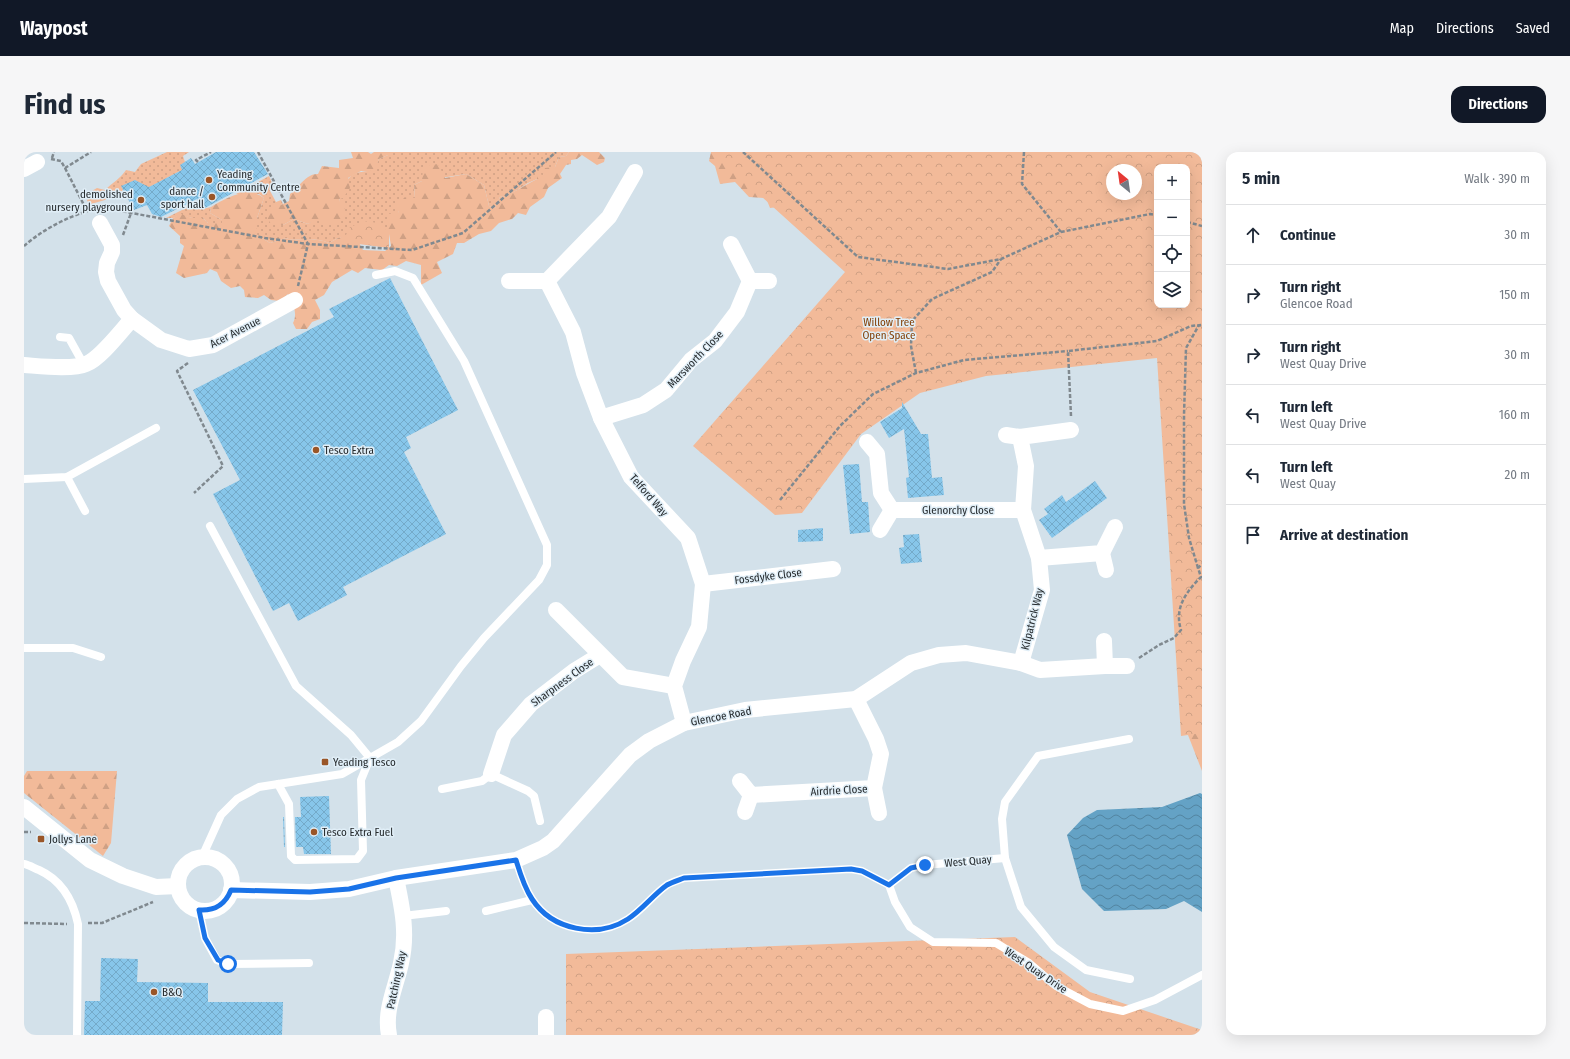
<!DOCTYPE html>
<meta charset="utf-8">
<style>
:root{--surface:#fff;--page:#f6f6f7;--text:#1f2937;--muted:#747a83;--line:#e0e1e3;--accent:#111827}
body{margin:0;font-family:"Fira Sans Condensed",sans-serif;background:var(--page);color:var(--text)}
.controls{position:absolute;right:12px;top:12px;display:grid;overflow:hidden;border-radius:8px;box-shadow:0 4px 16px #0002}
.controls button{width:36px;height:36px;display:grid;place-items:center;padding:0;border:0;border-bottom:1px solid var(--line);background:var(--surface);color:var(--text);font:20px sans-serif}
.compass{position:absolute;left:1082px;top:12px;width:36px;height:36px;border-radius:50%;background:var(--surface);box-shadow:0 4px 16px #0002;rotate:331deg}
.stop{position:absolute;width:12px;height:12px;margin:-9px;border:3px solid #1a73e8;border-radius:50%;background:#fff}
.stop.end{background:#1a73e8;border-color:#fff;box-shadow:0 1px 4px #0008}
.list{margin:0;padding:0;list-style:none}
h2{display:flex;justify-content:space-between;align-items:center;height:52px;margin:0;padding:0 16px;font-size:17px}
h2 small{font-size:13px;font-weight:400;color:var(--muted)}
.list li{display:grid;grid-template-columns:26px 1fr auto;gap:12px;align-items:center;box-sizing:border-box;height:60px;padding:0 16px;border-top:1px solid var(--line)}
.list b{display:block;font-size:15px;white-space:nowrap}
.list p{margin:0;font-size:13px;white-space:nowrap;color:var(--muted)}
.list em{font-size:13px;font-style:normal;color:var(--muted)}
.icon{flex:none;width:22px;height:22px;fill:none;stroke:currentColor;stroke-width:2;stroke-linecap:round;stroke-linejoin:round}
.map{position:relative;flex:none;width:1178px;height:883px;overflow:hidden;border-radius:12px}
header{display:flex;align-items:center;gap:24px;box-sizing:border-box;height:56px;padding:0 20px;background:var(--accent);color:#fff}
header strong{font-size:19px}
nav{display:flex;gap:22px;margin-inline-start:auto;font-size:14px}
.intro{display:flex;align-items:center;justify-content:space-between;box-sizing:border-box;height:96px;padding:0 24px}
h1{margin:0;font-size:28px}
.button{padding:10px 18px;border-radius:12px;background:var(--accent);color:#fff;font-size:14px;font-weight:700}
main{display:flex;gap:24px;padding:0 24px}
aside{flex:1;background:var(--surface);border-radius:12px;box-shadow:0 4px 16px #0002}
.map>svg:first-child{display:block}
.grass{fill:url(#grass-dots)}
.forest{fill:url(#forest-firs)}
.park{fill:url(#park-crowns);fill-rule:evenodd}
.water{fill:url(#water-waves)}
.building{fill:url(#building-cross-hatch)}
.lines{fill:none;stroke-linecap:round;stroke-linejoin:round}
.path{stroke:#80898f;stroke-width:2.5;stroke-dasharray:4 2;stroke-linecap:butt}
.lane{stroke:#fff;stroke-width:8}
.street{stroke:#fff;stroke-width:16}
.route{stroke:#1a73e8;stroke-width:5}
.poi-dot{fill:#9a5628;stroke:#e0eef7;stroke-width:1.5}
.labels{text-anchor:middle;stroke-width:3;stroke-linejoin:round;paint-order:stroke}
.poi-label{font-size:11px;fill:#252a2d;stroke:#e0eef7;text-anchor:start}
.park-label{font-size:11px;fill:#823e04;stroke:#e0eef7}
.street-label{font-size:11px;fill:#252a2d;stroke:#e0eef7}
</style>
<header>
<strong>Waypost</strong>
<nav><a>Map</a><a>Directions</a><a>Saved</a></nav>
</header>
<div class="intro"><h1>Find us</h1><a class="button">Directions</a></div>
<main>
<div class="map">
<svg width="1178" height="883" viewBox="0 0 1178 883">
<defs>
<pattern id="grass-dots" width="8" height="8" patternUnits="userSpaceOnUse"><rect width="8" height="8" fill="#f2ba99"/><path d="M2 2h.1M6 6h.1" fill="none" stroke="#cfa084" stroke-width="1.8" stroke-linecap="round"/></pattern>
<pattern id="forest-firs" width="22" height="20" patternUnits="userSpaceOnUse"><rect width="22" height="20" fill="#f2ba99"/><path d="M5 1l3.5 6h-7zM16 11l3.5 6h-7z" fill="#cfa084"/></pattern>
<pattern id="park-crowns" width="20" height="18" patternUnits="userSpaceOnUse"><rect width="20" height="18" fill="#f2ba99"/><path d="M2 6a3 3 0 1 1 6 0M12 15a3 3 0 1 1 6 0" fill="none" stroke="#cfa084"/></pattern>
<pattern id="water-waves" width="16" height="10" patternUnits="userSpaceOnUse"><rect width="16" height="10" fill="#64a2c5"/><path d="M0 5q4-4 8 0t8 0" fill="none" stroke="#5284a0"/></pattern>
<pattern id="building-cross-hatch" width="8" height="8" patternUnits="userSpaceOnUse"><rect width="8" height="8" fill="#87c6ea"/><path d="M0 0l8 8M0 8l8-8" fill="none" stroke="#74aac9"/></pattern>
</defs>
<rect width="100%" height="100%" fill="#d3e1ea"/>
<g class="grass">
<path d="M143,0H165L159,4L161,10L158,18L116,40L104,32L98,39L85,44L81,38C88,31 97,26 102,18L111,20L117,12Z"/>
<path d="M364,0H545L542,4L535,5L531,15L513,27L504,31L485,43L476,45L471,56L465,54L460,33L442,22L398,29L390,33L391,46L375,59L365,81L314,86L305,91C298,88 290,87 282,87C275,87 268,89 262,86L246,91L233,83V66L240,46L235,42H212L245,24L250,35L245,37L252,50L257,48L259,52L257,53L259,73L270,67L284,72L315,52C315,46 316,43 319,37C320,34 322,28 325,26C337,14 346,27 355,7L364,3Z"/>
<polygon points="174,50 179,57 187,55 186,61 198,68 198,71 184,71 179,66 168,66 157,63 149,66 142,66"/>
</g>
<g class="forest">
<path d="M327,0H344L347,2L350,0H364V3L355,7L352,15L345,20L337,19L324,26L326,36L319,46L315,47V52L321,53V67L311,71H297L294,67L284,72L270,67L259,73L247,72L241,62L249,53H257L265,49L266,42C275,35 283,21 294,22L298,14L315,16V8L329,6Z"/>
<path d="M545,0H575L581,6L580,10L573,13L558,3L553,7L547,8V12L542,13L536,22L538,26L524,36L520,45L506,55L502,63L494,61L488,67L475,71L467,79L455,82L440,91H433L429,102L413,110L418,121L397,133V113L382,109L373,114L365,113L358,118L341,116L334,121L328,118L308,130L300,143L291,148L296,158V167L288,170L283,177H272L269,171C274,161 269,152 264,142L256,149L247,148L240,143L234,146L221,145L220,138L216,134L207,136L197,129L193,120L186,117L183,121L160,126L152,121L160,94L156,91V84L145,74L149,66L157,62L168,66H179L184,71H198V68L186,61L187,55C202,46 224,33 240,46L233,66V83L246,91L262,86C268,89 276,87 282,87C290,87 298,88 305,91L314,86L330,82L339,98L361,99L367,94L364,76L365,62L375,60L371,55L381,45L391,46L390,33L398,29L399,14L414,12L421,26L442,22L460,33L465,54L471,56L476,45C490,42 500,33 513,27V22L519,23L521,16L531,15L535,5L542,4Z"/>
<polygon points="687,0 728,0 754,55 746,56 742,46 725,45 711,30 696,32 691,14 685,9"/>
<polygon points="73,36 81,38 85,44 81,48 67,52 63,49 66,40"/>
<polygon points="1178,559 1178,619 1164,583"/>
<polygon points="3,619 93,619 87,691 79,704 0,641 0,624"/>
</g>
<g class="park">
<path d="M688,0H1178V581L1157,584L1133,206L962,224L896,241L837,282L778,361L751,363L669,294L821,120ZM1133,15H1163V153H1133ZM1088,18H1112V42H1088Z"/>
<polygon points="339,69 354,71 365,81 365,96 319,90 325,76"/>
<polygon points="991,785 1066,840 1178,878 1178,883 542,883 542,802"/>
</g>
<polygon class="water" points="1176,641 1178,642 1178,760 1160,749 1142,757 1080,759 1058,737 1043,683 1059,666 1073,658 1138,655"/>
<g class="building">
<polygon points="192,0 230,0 244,22 179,57 173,47 137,65 128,62 123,53 110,58 97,34 111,28 125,35 158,18 156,13 167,6 171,12"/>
<polygon points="366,126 434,258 382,285 387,296 380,300 422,382 319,435 323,443 274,469 265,451 249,459 189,342 216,328 169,238 310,165 305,157"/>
<polygon points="878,250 897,282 904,282 908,326 918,325 920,343 884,346 882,326 885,325 880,277 865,286 856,270 878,256"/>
<polygon points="835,312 838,350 844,350 846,380 826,382 819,313"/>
<polygon points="1071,329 1083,346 1028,386 1015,368 1024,362 1020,357 1038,343 1042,350"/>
<polygon points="799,376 799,389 774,390 774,378"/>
<polygon points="895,382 898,410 877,412 875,396 880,395 879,383"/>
<polygon points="305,644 307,702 280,702 279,695 272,695 271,665 277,665 276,645"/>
<polygon points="259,665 260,665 261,695 260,695"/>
<polygon points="77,806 114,807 113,830 184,831 184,850 259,850 258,883 60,883 61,849 76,849"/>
</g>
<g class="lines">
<g class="path">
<polyline points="234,0 284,92 274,134"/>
<polyline points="719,0 834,105 924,117 977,107 1037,80 1126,62 1133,63"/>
<polyline points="1000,0 998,32 1037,80"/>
<polyline points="28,6 30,0"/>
<polyline points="27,7 37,9 41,16 67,0"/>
<polyline points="174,10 172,8 187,0"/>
<polyline points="41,16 63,59"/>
<polyline points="81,56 241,86 284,92 388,98 439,81 532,0"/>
<polyline points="1163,70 1178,74"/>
<polyline points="99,83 107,61"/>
<path d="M0,94C18,78 43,65 67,58"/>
<polyline points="164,211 153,219 199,314 170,341"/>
<polyline points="892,221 887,194 888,169 908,147 968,120 977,107"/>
<polyline points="1047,264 1044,199 1133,189 1167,174 1178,173"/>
<polyline points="756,348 816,274 849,242 892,221 940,208 1044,199"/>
<polyline points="1174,416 1165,386 1160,352 1160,263 1162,196 1175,173"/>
<path d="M1115,506L1135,493L1150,486L1157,478C1150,456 1162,440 1177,425L1174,416L1178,412"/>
<polyline points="0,680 7,680"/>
<polyline points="0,771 43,772"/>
<polyline points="64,771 78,771 129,750"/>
</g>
<g class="lane">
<polyline points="36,185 45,186 60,213"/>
<polyline points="43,325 61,359"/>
<polyline points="0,327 43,325 132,276"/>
<polyline points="186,374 272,534 327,583 346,606"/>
<polyline points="0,496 49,496 77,505"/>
<polyline points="1105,587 1014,604 981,650 978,667 981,706 997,755 1030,795 1062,818 1106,827"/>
<polyline points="254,632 265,652 267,704 271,708 333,707 339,699 337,628 346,606"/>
<polyline points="418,637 458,629 467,622 504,639 510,644 516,669"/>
<polyline points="178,705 197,663 213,647 235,635 318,622 374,590 397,569 437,514 460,486 515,428 523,413 523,393 440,209 389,126 371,119 352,123"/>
<path d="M492,708C496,721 500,735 508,747C528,778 573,787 604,767C618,758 629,743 643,733C648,730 655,728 660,726L827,717L838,719L865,733L871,750L886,775L909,790L972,791L1005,811L1032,834L1066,852L1099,859L1131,848L1178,823"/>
<path d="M0,712C5,713 10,716 15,718C37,728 49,748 54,772L53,883"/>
<polyline points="865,733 887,716 901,713 981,706"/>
<polyline points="175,758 181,786 193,808 204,812 285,811"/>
<polyline points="462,759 508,748"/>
<polyline points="379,764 422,759"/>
</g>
<g class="street">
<polyline points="0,17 13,10"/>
<polyline points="76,71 88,93 88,100 83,111 82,120 84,129 100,158 108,167 137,188 165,197 189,193 271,148"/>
<polyline points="485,129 523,129 549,180 560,221 577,266 607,325 664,386 679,432 675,475 659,509 650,534 660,571"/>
<polyline points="523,129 585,65 611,20"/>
<polyline points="726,129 745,129"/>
<path d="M0,213C15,214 49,218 62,212C76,207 97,179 108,167"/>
<polyline points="577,266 619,253 642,238 667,208 691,189 713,160 726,129 707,92"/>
<polyline points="982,283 996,285"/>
<polyline points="843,290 853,302 857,341 868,358 999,358"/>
<polyline points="856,378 868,358"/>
<polyline points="1078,401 1082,418"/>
<polyline points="1015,406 1078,401 1091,375"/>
<polyline points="679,432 809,417"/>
<polyline points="532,458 599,525 650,534"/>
<polyline points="997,511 1018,438 1015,406 999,358 1002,314 996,285 1047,278"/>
<polyline points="1081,514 1103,514"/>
<polyline points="467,622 480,583 507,552 550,519 576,503"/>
<polyline points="716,629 727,643 850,636 857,602 852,587 832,547"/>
<polyline points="850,636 855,661"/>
<polyline points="0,655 66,708 99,724 132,735 154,734"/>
<polyline points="721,660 727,643"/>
<circle cx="181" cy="732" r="27"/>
<polyline points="207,738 286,740 325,737 372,726 492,708 519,696 529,689 606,603 625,589 660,571 721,558 832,547 887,511 915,503 942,501 997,511 1016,518 1081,514 1080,489"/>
<polyline points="522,865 522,883"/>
<path d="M365,883C360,858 372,835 377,811C384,781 378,755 372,726"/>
</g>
</g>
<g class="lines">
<path class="route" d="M204,812L194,808L181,786L175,758C191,759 201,753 207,738L286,740L325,737L372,726L492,708C496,721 500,735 508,747C528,778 573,787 604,767C618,758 629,743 643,733C648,730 655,728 660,726L827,717L838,719L865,733L887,716L901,713"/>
</g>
<g class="poi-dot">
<circle cx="185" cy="28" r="4"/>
<circle cx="188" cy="45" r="4"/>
<circle cx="117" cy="48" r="4"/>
<circle cx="292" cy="298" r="4"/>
<rect x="297" y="606" width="8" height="8" rx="2"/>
<circle cx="290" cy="680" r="4"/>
<rect x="13" y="683" width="8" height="8" rx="2"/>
<circle cx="130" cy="840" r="4"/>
</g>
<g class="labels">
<g class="poi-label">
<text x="193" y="26">Yeading<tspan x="193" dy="13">Community Centre</tspan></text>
<text x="180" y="43" text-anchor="end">dance /<tspan x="180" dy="13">sport hall</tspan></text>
<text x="109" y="46" text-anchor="end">demolished<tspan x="109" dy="13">nursery playground</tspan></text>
<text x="300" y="302">Tesco Extra</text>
<text x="309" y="614">Yeading Tesco</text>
<text x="298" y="684">Tesco Extra Fuel</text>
<text x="25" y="691">Jollys Lane</text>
<text x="138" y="844">B&amp;Q</text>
</g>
<g class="park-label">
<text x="865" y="174">Willow Tree<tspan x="865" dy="13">Open Space</tspan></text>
</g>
<g class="street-label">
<text transform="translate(211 180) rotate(-27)" y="4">Acer Avenue</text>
<text transform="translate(671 207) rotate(-46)" y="4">Marsworth Close</text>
<text transform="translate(625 343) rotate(49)" y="4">Telford Way</text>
<text x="934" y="362">Glenorchy Close</text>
<text transform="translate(744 424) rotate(-7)" y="4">Fossdyke Close</text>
<text transform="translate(1008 467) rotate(-76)" y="4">Kilpatrick Way</text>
<text transform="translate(538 530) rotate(-36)" y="4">Sharpness Close</text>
<text transform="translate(697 564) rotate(-11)" y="4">Glencoe Road</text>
<text transform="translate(815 638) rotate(-3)" y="4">Airdrie Close</text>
<text transform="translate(944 709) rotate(-5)" y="4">West Quay</text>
<text transform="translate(1012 818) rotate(34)" y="4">West Quay Drive</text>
<text transform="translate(372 828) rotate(-78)" y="4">Patching Way</text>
</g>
</g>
</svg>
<div class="controls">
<button>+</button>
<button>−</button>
<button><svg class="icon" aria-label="locate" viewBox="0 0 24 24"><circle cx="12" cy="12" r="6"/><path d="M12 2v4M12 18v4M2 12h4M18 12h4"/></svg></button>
<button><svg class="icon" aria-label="layers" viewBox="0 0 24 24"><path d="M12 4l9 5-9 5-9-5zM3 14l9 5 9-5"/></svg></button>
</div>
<svg class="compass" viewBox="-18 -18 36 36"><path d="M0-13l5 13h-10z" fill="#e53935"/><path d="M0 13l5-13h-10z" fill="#747a83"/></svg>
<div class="stop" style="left:204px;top:812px"></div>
<div class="stop end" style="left:901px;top:713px"></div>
</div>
<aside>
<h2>5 min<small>Walk · 390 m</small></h2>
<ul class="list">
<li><svg class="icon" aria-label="ahead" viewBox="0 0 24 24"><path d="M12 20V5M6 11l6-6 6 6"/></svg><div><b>Continue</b></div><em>30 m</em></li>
<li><svg class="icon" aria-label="right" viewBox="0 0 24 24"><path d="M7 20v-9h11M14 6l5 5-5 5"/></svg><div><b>Turn right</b><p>Glencoe Road</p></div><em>150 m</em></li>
<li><svg class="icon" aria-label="right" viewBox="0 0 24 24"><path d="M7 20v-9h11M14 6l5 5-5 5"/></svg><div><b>Turn right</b><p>West Quay Drive</p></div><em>30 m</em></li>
<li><svg class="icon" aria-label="left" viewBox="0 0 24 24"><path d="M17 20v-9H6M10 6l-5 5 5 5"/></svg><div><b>Turn left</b><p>West Quay Drive</p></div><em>160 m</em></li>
<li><svg class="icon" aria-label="left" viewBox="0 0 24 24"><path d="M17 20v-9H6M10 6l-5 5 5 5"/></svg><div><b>Turn left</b><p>West Quay</p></div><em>20 m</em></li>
<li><svg class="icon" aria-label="arrive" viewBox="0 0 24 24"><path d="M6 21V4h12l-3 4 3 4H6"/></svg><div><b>Arrive at destination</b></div></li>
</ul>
</aside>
</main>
